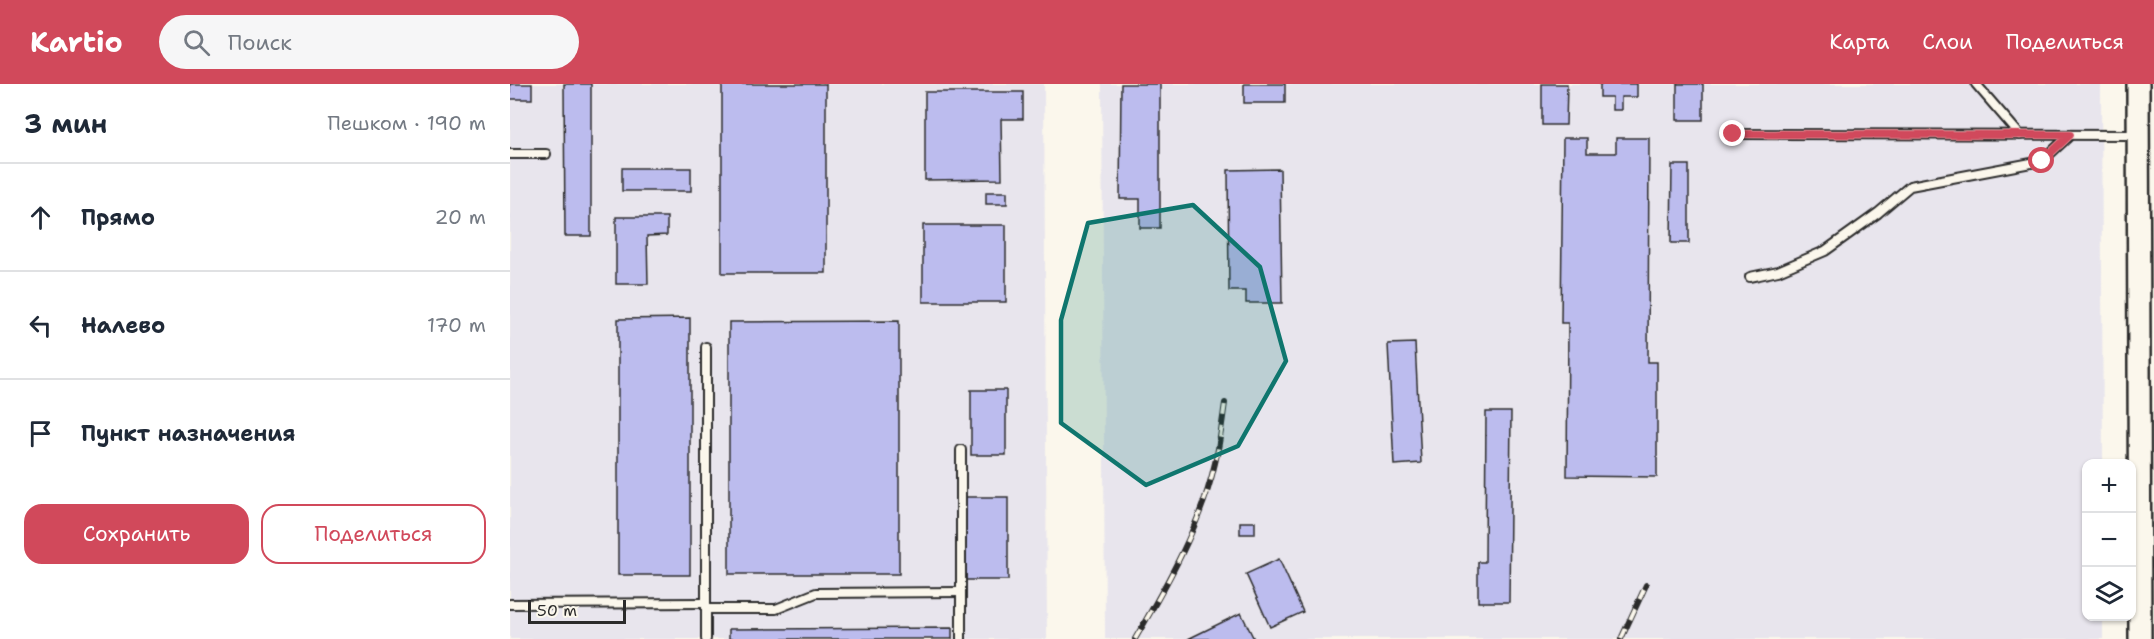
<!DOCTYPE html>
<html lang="ru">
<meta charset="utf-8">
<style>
:root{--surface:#fff;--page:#f6f6f7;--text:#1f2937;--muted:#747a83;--line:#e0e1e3;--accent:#d1495b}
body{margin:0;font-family:"Shantell Sans",sans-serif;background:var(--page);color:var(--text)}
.controls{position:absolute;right:18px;bottom:18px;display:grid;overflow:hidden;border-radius:12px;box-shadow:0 2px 4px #0004}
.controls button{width:54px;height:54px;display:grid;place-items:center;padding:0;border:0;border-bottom:2px solid var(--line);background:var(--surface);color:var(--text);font:30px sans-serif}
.scale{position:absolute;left:18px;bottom:15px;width:98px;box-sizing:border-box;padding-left:6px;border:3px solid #2b2b2b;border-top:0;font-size:16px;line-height:21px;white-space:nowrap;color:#2b2b2b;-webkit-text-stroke:4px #fbf7ec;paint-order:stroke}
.stop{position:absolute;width:18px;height:18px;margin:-14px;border:4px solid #d1495b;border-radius:50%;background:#fff}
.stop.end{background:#d1495b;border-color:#fff;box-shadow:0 2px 6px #0008}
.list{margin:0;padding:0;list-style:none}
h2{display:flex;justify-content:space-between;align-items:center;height:78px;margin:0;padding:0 24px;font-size:26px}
h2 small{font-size:20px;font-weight:400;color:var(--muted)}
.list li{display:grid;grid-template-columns:39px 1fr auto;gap:18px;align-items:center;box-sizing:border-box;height:108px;padding:0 24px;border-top:2px solid var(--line)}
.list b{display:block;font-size:22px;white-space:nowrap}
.list em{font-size:20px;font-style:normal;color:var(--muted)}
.actions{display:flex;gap:12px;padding:18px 24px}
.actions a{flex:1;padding:14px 0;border:2px solid var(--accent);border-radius:18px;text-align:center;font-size:21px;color:var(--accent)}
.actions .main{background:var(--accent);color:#fff}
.icon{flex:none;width:33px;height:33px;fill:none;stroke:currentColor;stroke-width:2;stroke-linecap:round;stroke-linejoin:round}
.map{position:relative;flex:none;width:1644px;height:555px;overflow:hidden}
header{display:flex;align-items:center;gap:36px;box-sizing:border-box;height:84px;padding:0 30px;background:var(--accent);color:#fff}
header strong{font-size:28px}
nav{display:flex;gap:33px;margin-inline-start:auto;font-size:21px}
.search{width:420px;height:54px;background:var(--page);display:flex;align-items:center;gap:15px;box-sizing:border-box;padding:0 21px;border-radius:33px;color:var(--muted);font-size:22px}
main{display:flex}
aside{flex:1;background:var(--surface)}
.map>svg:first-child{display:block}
.built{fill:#e8e5ed}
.building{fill:#bcbcee;stroke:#2b2b2b;stroke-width:1.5}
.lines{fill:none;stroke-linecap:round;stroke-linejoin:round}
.lane-casing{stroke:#2b2b2b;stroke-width:12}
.secondary-casing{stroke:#2b2b2b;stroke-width:26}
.lane{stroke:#fbf7ec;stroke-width:8}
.secondary{stroke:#fbf7ec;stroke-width:21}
.rail-casing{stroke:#2b2b2b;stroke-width:6}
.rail{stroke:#fbf7ec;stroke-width:4;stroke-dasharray:11;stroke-linecap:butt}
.route{stroke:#d1495b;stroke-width:8}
.marked{fill:#0f766e;fill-opacity:0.2;stroke:#0f766e;stroke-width:4.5;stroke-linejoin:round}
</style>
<header>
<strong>Kartio</strong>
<div class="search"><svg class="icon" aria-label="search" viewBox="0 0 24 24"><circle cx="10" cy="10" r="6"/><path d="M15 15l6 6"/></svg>Поиск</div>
<nav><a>Карта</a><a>Слои</a><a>Поделиться</a></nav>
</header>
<main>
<aside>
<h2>3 мин<small>Пешком · 190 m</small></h2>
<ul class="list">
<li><svg class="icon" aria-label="ahead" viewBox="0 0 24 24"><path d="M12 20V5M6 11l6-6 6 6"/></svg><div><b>Прямо</b></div><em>20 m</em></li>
<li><svg class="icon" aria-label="left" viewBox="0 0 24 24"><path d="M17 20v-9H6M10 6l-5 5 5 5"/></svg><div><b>Налево</b></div><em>170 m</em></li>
<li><svg class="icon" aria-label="arrive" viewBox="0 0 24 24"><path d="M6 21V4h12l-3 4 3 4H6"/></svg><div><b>Пункт назначения</b></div></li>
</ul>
<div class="actions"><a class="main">Сохранить</a><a>Поделиться</a></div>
</aside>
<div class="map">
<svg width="1644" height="555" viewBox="0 0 1644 555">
<rect width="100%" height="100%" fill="#fbf7ec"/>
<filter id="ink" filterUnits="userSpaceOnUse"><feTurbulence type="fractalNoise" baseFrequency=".0167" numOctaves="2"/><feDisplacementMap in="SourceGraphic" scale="12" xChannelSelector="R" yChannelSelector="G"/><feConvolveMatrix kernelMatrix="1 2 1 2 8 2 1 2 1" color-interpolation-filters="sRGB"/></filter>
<g filter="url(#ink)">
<g class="built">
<polygon points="0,0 534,0 537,555 0,555"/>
<polygon points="592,0 1591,0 1593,379 1576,380 1576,532 1593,533 1593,555 595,555"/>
</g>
<g class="building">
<rect x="0" y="0" width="22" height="15"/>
<polygon points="54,0 81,0 81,152 55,152"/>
<rect x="212" y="0" width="104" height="189"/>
<polygon points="611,0 650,0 650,144 630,144 630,115 610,115"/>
<rect x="734" y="0" width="41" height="19"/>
<polygon points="1032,0 1057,0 1056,41 1032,41"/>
<polygon points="1090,0 1127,0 1127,13 1111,13 1111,26 1102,26 1102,13 1090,13"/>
<rect x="1167" y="0" width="26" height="36"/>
<polygon points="415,8 513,8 513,35 491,35 492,95 415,96"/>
<polygon points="1053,54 1077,54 1077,69 1106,69 1106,54 1139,54 1138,278 1147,278 1147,393 1057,392 1058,239 1051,239"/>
<polygon points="1162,81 1179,81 1179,159 1161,159"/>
<rect x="112" y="84" width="69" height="23"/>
<polygon points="770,85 772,219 736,219 736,207 719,207 718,86"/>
<rect x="476" y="108" width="21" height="12"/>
<polygon points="106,133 157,133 157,151 137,152 138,200 106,200"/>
<rect x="413" y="141" width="83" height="77"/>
<polygon points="180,234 180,491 108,491 108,235"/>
<polygon points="389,237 389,490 219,490 219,238"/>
<polygon points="905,259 911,379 884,381 878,260"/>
<rect x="461" y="306" width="35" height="65"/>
<polygon points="976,328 1001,328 999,518 968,518 968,478 975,478"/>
<rect x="455" y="413" width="43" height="83"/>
<rect x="730" y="438" width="15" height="12"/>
<polygon points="769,475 793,528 760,543 736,490"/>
<polygon points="731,529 744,555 678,555"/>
<polygon points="442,544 442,555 219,555 219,545"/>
</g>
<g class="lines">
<defs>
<g id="lane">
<polyline points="1466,0 1510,51"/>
<polyline points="1223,50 1627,51"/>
<polyline points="0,70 36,70"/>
<polyline points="1240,193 1268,187 1315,167 1368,129 1400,102 1532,77 1560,51"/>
<polyline points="196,263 196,555"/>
<polyline points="451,366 451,555"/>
<polyline points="0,520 196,519"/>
<polyline points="196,525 266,525 306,509 451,508"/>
</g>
<polyline id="secondary" points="1628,0 1630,555"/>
</defs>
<use href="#lane" class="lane-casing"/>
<use href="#secondary" class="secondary-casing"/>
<use href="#lane" class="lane"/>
<use href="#secondary" class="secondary"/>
<defs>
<g id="rail">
<path d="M625,555C657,500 691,441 705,379C710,359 712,339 715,319"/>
<polyline points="1111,555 1136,501"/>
</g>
</defs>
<use href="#rail" class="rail-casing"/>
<use href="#rail" class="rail"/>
</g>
</g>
<g class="lines" filter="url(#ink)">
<polyline class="route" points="1223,50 1560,51 1532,77"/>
</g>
<path class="marked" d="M683,121L750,183L776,277L728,362L636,401L551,339V236L578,139Z"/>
</svg>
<div class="controls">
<button>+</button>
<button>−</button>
<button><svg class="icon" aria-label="layers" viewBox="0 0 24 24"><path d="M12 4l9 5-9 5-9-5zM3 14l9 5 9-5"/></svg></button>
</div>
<div class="scale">50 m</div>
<div class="stop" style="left:1532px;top:77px"></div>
<div class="stop end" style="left:1223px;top:50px"></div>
</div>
</main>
